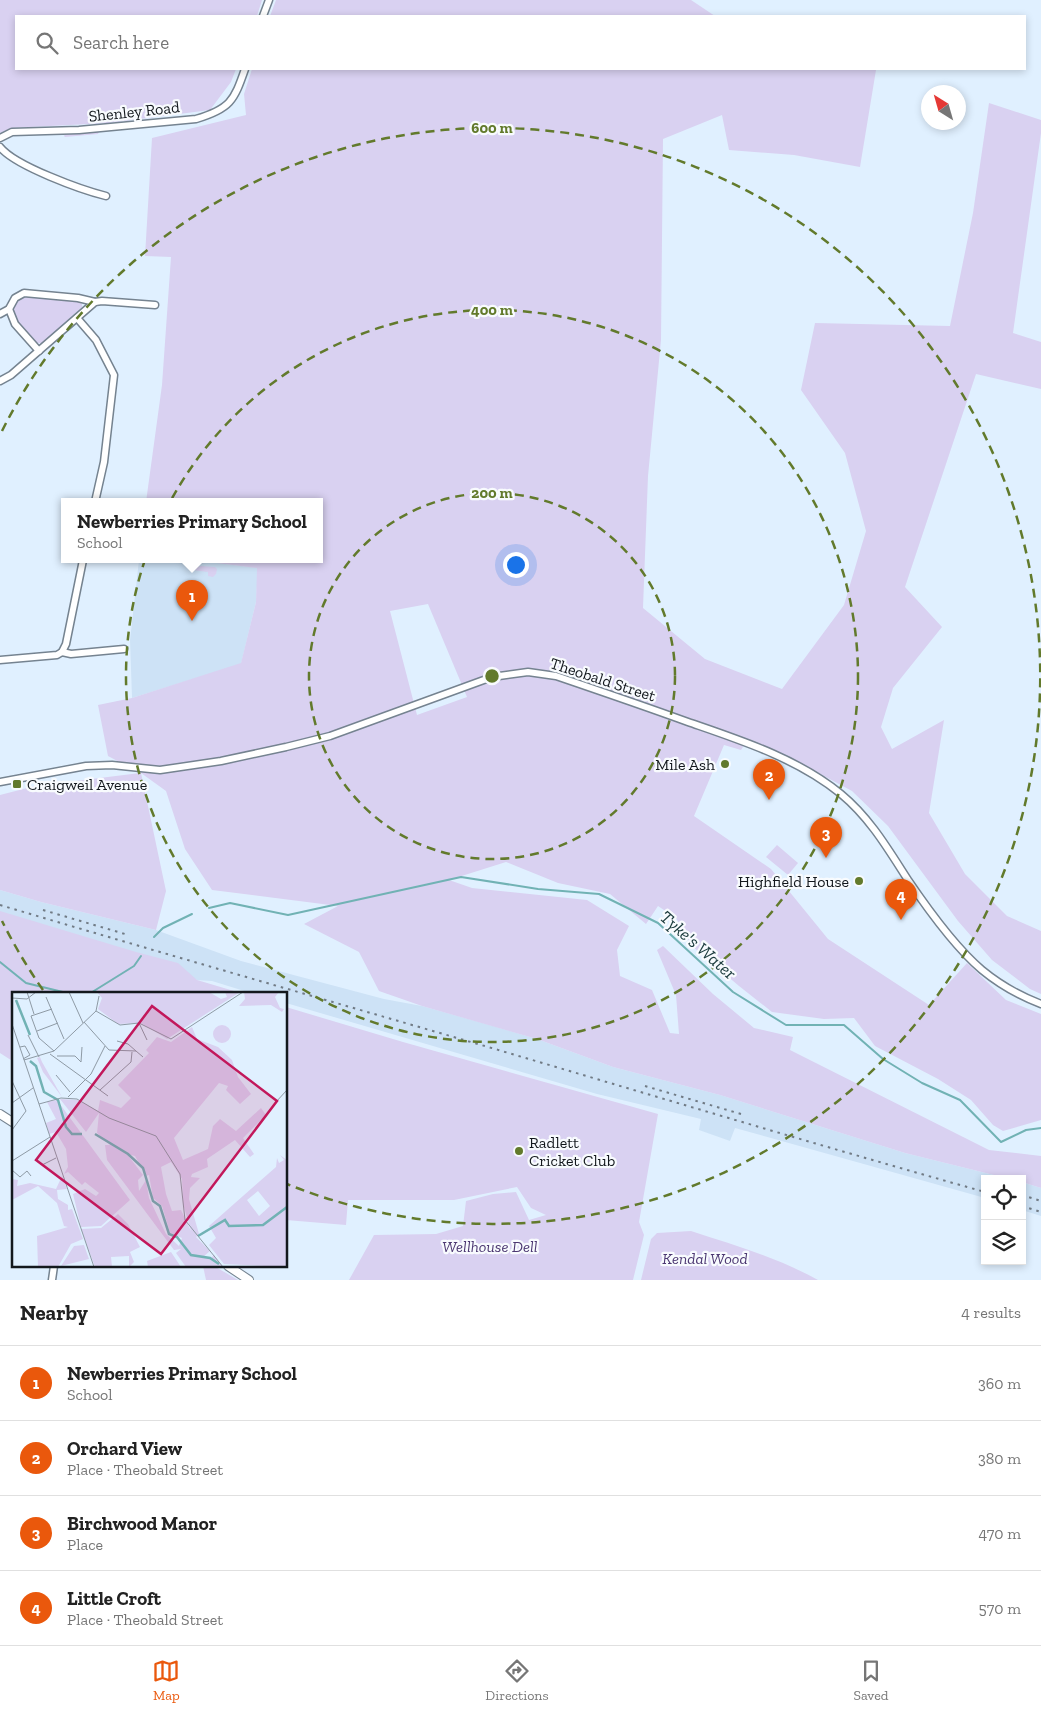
<!DOCTYPE html>
<meta charset="utf-8">
<style>
:root{--surface:#fff;--page:#f6f6f6;--text:#222;--muted:#767676;--line:#e0e0e0;--accent:#ea580c}
body{margin:0;font-family:"Zilla Slab",serif;background:var(--page);color:var(--text)}
.controls{position:absolute;right:15px;bottom:15px;display:grid;overflow:hidden;border-radius:0px;box-shadow:0 2px 8px #0003}
.controls button{width:45px;height:45px;display:grid;place-items:center;padding:0;border:0;border-bottom:1px solid var(--line);background:var(--surface);color:var(--text);font:25px sans-serif}
.compass{position:absolute;left:921px;top:85px;width:45px;height:45px;border-radius:50%;background:var(--surface);box-shadow:0 2px 8px #0003;rotate:323deg}
.you{position:absolute;left:515px;top:564px;width:18px;height:18px;margin:-12px;border:4px solid #fff;border-radius:50%;background:#1a73e8;box-shadow:0 0 0 8px #1a73e833}
.badge{display:grid;place-items:center;width:32px;height:32px;border-radius:50%;background:var(--accent);color:#fff;font-size:16px;font-weight:700}
.pin{position:absolute;translate:-50% -41px;filter:drop-shadow(0 1px 2px #0008)}
.pin::after{content:'';position:absolute;top:26px;width:18px;height:15px;background:inherit;clip-path:polygon(0 0,100% 0,50% 100%)}
.popup{position:absolute;left:61px;top:498px;width:262px;height:65px;box-sizing:border-box;display:grid;place-content:center;border-radius:0px;background:var(--surface);filter:drop-shadow(0 1px 4px #0005);font-size:16px;white-space:nowrap;color:var(--muted)}
.popup b{font-size:19px;color:var(--text)}
.popup::after{content:'';position:absolute;left:50%;top:100%;margin-left:-10px;border:10px solid transparent;border-top-color:var(--surface)}
.list{margin:0;padding:0;list-style:none}
h2{display:flex;justify-content:space-between;align-items:center;height:65px;margin:0;padding:0 20px;font-size:21px}
h2 small{font-size:16px;font-weight:400;color:var(--muted)}
.list li{display:grid;grid-template-columns:32px 1fr auto;gap:15px;align-items:center;box-sizing:border-box;height:75px;padding:0 20px;border-top:1px solid var(--line)}
.list b{display:block;font-size:19px;white-space:nowrap}
.list p{margin:0;font-size:16px;white-space:nowrap;color:var(--muted)}
.list em{font-size:16px;font-style:normal;color:var(--muted)}
.icon{flex:none;width:28px;height:28px;fill:none;stroke:currentColor;stroke-width:2;stroke-linecap:round;stroke-linejoin:round}
.map{position:relative;flex:none;width:1041px;height:1280px;overflow:hidden}
.search{position:absolute;background:var(--surface);box-shadow:0 2px 8px #0003;left:15px;right:15px;top:15px;height:55px;display:flex;align-items:center;gap:12px;box-sizing:border-box;padding:0 18px;border-radius:0px;color:var(--muted);font-size:19px}
.sheet{height:365px;background:var(--surface)}
nav{display:flex;justify-content:space-around;align-items:center;box-sizing:border-box;height:70px;border-top:1px solid var(--line);background:var(--surface);font-size:14px;color:var(--muted)}
nav a{display:grid;justify-items:center;gap:2px}
nav .on{color:var(--accent)}
.map>svg:first-child{display:block}
.built{fill:#cde2f6}
.green{fill:#d9d1f1;fill-rule:evenodd}
.lines{fill:none;stroke-linecap:round;stroke-linejoin:round}
.stream{stroke:#71b2b4;stroke-width:2}
.minor-casing{stroke:#758390;stroke-width:9}
.major-casing{stroke:#758390;stroke-width:10}
.minor{stroke:#fff;stroke-width:6}
.major{stroke:#fff;stroke-width:8}
.rail{stroke:#717b85;stroke-width:2;stroke-dasharray:2.5 5;stroke-linecap:butt}
.ring{fill:none;stroke:#627a2c;stroke-width:2.5;stroke-dasharray:9 6}
.poi-dot{fill:#627a2c;stroke:#f8fbfe;stroke-width:2}
.labels{text-anchor:middle;stroke-width:4.5;stroke-linejoin:round;paint-order:stroke}
.street-label{font-size:16px;fill:#13181d;stroke:#f8fbfe}
.poi-label{font-size:16px;fill:#13181d;stroke:#f8fbfe;text-anchor:end}
.park-label{font-size:16px;font-style:italic;fill:#4c3872;stroke:#f8fbfe}
.water-label{font-size:18px;font-style:italic;fill:#1b3b3d;stroke:#f8fbfe}
.inset-river{fill:none;stroke:#71b2b4;stroke-width:2.5}
.inset-road{fill:none;stroke:#8e9aa5;stroke-width:1}
.view{fill:#c2185b;fill-opacity:0.15;stroke:#c2185b;stroke-width:2.5}
.inset-edge{fill:none;stroke:#13181d;stroke-width:2.5}
.centre{fill:#627a2c;stroke:#f8fbfe;stroke-width:2.5}
.ring-label{font-size:15px;text-anchor:middle;font-weight:bold;fill:#627a2c;stroke:#f8fbfe;stroke-width:4.5;stroke-linejoin:round;paint-order:stroke}
</style>
<div class="map">
<svg width="1041" height="1280" viewBox="0 0 1041 1280">
<rect width="100%" height="100%" fill="#e0f0ff"/>
<g class="built">
<polygon points="139,560 193,560 258,568 256,602 241,664 132,698 130,640"/>
<polygon points="0,890 41,902 156,930 241,961 384,999 422,1006 486,1024 537,1039 613,1067 720,1095 905,1153 1010,1179 985,1179 985,1198 735,1128 730,1141 699,1130 701,1119 597,1094 286,1003 286,994 254,994 212,981 197,980 0,925"/>
<polygon points="1022,1182 1041,1188 1041,1216 1022,1210"/>
</g>
<g class="green">
<polygon points="0,0 262,0 257,16 16,16 16,69 236,69 231,82 210,110 109,123 11,128 0,133"/>
<polygon points="276,0 691,0 715,16 270,16"/>
<path d="M252,69H868L876,70L860,167L794,155L729,150L722,115L663,139L661,340L648,476L643,608L705,659L782,689L844,605L866,531L845,453L801,390L815,323L950,326L973,213L989,103L1041,120V133L1013,333L1041,342V389L976,374L905,587L942,627L893,688L881,727L892,749L944,720L929,813L965,874L1007,916L1041,931V994L1030,989L992,960L958,921L888,826L852,791L796,761L748,739L741,750L724,745L694,816L771,869L828,939L929,1005L967,963L1006,1000L1041,1014V1120L1003,1131L993,1125L971,1100L938,1079L875,1046L854,1018L824,1019L772,1012L739,986L692,946L676,918L658,906L646,924L610,894L558,883L506,862L449,880L472,888L587,900L629,926L617,950L620,976L652,990L670,1033L679,1034L676,995L657,950L663,946L713,994L754,1028L793,1037L790,1050L989,1150L1041,1156V1188L1022,1182V1179H1010L905,1153L720,1095L613,1067L537,1039L422,1006L379,991L359,952L304,924L338,906L212,890L185,849L166,791L141,773L166,891L156,930L41,902L0,890V795L35,786L140,773L108,756L98,705L132,698L241,663L256,602L257,568L193,560H320V502H146L162,385L171,257L145,256L152,138L246,115L244,94ZM428,604L467,697L417,715L390,611Z"/>
<polygon points="97,131 99,132 98,134 65,137 64,136 65,134"/>
<path d="M23,295L78,301L82,304V307L42,343H36C22,328 0,313 23,295Z"/>
<polygon points="201,566 215,567 217,569 216,574 213,577 208,576 208,572 193,570 193,568"/>
<polygon points="777,845 798,863 788,875 766,857"/>
<polygon points="0,911 136,952 178,963 197,980 244,994 14,994 14,1062 0,1053"/>
<polygon points="286,1007 403,1042 658,1114 639,1222 644,1235 633,1280 349,1280 374,1235 436,1234 463,1226 466,1201 493,1194 516,1192 529,1220 546,1215 531,1208 517,1187 454,1200 348,1200 346,1225 286,1220"/>
<path d="M691,1231C734,1245 778,1258 818,1280H641L651,1239L657,1233Z"/>
<polygon points="203,1266 214,1266 238,1280 206,1280"/>
</g>
<g class="lines">
<g class="stream">
<polyline points="209,908 230,903 288,915 461,877 538,889 599,894 658,923 733,992 786,1025 844,1025 883,1059 922,1083 960,1100 1001,1142 1026,1130 1041,1128"/>
<polyline points="154,937 163,928 192,914"/>
<polyline points="0,962 26,983 71,994"/>
<polyline points="89,994 134,966 141,956"/>
</g>
<defs>
<g id="minor">
<polyline points="263,16 269,0"/>
<path d="M0,138L12,132L79,130L196,119C230,109 234,101 245,69"/>
<path d="M0,147C15,166 82,190 106,196"/>
<polyline points="9,309 15,324 39,351"/>
<polyline points="0,314 9,309 15,298 24,293 78,298 95,302"/>
<polyline points="77,318 96,340 114,375 104,462 95,502"/>
<polyline points="0,381 11,375 95,302 102,301 155,305"/>
<polyline points="62,652 66,644 83,560"/>
<polyline points="0,660 57,655 62,652 71,654 124,649"/>
<path d="M0,782L86,766L112,765L160,770L221,761L286,747L330,736L492,677L528,672L556,676C600,691 644,706 688,722C740,740 797,758 841,794C870,818 888,849 908,880C927,908 956,948 982,970C999,984 1020,996 1041,1004"/>
<polyline points="52,1280 54,1266"/>
</g>
<g id="major">
<polyline points="0,1114 14,1123"/>
<polyline points="228,1266 249,1280"/>
</g>
</defs>
<use href="#minor" class="minor-casing"/>
<use href="#major" class="major-casing"/>
<use href="#minor" class="minor"/>
<use href="#major" class="major"/>
<g class="rail">
<path d="M0,905C165,954 330,1001 495,1049C658,1097 821,1146 985,1192"/>
<polyline points="43,910 125,934"/>
<polyline points="645,1086 741,1114"/>
<polyline points="1022,1195 1041,1201"/>
<polyline points="1022,1206 1041,1212"/>
</g>
</g>
<g class="ring">
<circle cx="492" cy="676" r="183"/>
<circle cx="492" cy="676" r="366"/>
<path d="M43 990A548 548 0 0 1 2 921M2 431A548 548 0 1 1 287 1184"/>
</g>
<g class="poi-dot">
<circle cx="725" cy="764" r="5"/>
<rect x="12" y="779" width="10" height="10" rx="2.5"/>
<circle cx="859" cy="881" r="5"/>
<circle cx="519" cy="1151" r="5"/>
</g>
<g class="labels">
<g class="street-label">
<text transform="translate(134 111) rotate(-6)" y="6">Shenley Road</text>
<text transform="translate(603 679) rotate(18)" y="6">Theobald Street</text>
</g>
<g class="poi-label">
<text x="715" y="770">Mile Ash</text>
<text x="27" y="790" text-anchor="start">Craigweil Avenue</text>
<text x="849" y="887">Highfield House</text>
<text x="529" y="1148" text-anchor="start">Radlett<tspan x="529" dy="18">Cricket Club</tspan></text>
</g>
<g class="park-label">
<text x="490" y="1252">Wellhouse Dell</text>
<text x="705" y="1264">Kendal Wood</text>
</g>
<g class="water-label">
<text transform="translate(698 945) rotate(41)" y="6">Tyke's Water</text>
</g>
</g>
<g transform="translate(12 992)">
<rect width="275" height="275" fill="#e0f0ff"/>
<path d="M85,0H197L209,7L215,5L213,0H228L155,47L129,31L106,32L86,17L90,6ZM232,0H267L263,5L268,16L272,17L270,20L259,13L227,14L233,7ZM201 42a9 9 0 1 1 18 0a9 9 0 1 1-18 0ZM180,35L185,47L206,55L220,68L226,85L239,102L228,112L214,98L216,94L207,91L162,146L171,168L196,157L201,134L208,127L224,139L249,116L254,123L231,146L242,162L238,165L223,148L195,167L196,175L180,182L179,185L188,186L178,196L177,207L187,242L184,245L198,259L191,265L199,266L202,263L211,275H174L164,261L169,257L162,258L95,168L93,153H98L85,141L87,121L74,140L48,107L66,108L86,119L88,108L109,116L119,106L106,93L137,61L134,58L145,45L159,50ZM115,162L123,164L134,184L137,183L141,206L150,214L158,241L170,246L167,254L154,242L137,206L134,188L127,199L126,188L131,183ZM159,170L170,187L171,212L179,239L169,218L160,219L154,202L149,175ZM28,65L30,70L50,105L31,80L25,66ZM45,108L118,208L89,234L69,235L61,202L73,197L84,204L87,201L73,190L70,193L56,180L52,182L56,175L54,157L44,140L37,142L34,131L44,127L35,110ZM268,163L275,168V275L212,272L197,253L204,246L197,234L264,175L265,166L267,171L272,168ZM246,199L258,214L247,224L235,208ZM50,184L55,197L45,198L46,207L56,213V218L60,217L71,247L59,252L46,275H26L25,244L56,235L52,234L45,211L26,194L0,208V187L6,188L5,194L18,191L44,197ZM106,222L116,232L128,255L118,260L122,270L117,275V264L99,265L100,275H83L69,237L89,236ZM72,253L77,267L49,274L62,254ZM159,260L169,275H136L135,269Z" fill="#d9d1f1" fill-rule="evenodd"/>
<path class="inset-river" d="M4,8L18,43M18,69L24,74L32,100L46,108L54,135L60,142H70M83,142L116,162L131,176L141,209L148,214L157,242L165,245L179,263L198,266L207,272M186,244L213,228L217,234L251,233L275,215"/>
<path class="inset-road" d="M15,0L22,22M57,0L71,31M34,5L52,47M0,6L15,7L24,0M40,17L19,24L27,46L42,59M84,19L87,4M72,30L97,58L124,59L131,65M127,31L159,47L231,0M127,31L135,48M0,32L82,275M25,39L46,31M16,43L27,65M105,49L116,52L124,59M8,55L13,54L18,63L11,67M38,62L96,104M45,64H63L69,70M12,68L42,59L84,19L108,33L127,31M69,70L70,55M44,83L58,100M0,89L14,119L0,138M88,98L119,70L120,60M56,105L79,82L93,54M0,111L21,96M263,111L275,98M27,112L49,106L65,107L97,126L144,144L168,182L173,228L211,275M0,169L38,145M30,173L44,166M0,178L8,185L15,179L19,184"/>
<path class="view" d="M140,14L265,109L149,262L24,168Z"/>
<rect width="275" height="275" class="inset-edge"/>
</g>
<circle cx="492" cy="676" r="8" class="centre"/>
<g class="ring-label">
<text x="492" y="133">600 m</text>
<text x="492" y="315">400 m</text>
<text x="492" y="498">200 m</text>
</g>
</svg>
<div class="controls">
<button><svg class="icon" aria-label="locate" viewBox="0 0 24 24"><circle cx="12" cy="12" r="6"/><path d="M12 2v4M12 18v4M2 12h4M18 12h4"/></svg></button>
<button><svg class="icon" aria-label="layers" viewBox="0 0 24 24"><path d="M12 4l9 5-9 5-9-5zM3 14l9 5 9-5"/></svg></button>
</div>
<svg class="compass" viewBox="-18 -18 36 36"><path d="M0-13l5 13h-10z" fill="#e53935"/><path d="M0 13l5-13h-10z" fill="#767676"/></svg>
<div class="you"></div>
<div class="pin badge" style="left:192px;top:621px">1</div>
<div class="popup"><b>Newberries Primary School</b>School</div>
<div class="pin badge" style="left:769px;top:800px">2</div>
<div class="pin badge" style="left:826px;top:858px">3</div>
<div class="pin badge" style="left:901px;top:920px">4</div>
<div class="search"><svg class="icon" aria-label="search" viewBox="0 0 24 24"><circle cx="10" cy="10" r="6"/><path d="M15 15l6 6"/></svg>Search here</div>
</div>
<section class="sheet">
<h2>Nearby<small>4 results</small></h2>
<ul class="list">
<li><span class="badge">1</span><div><b>Newberries Primary School</b><p>School</p></div><em>360 m</em></li>
<li><span class="badge">2</span><div><b>Orchard View</b><p>Place · Theobald Street</p></div><em>380 m</em></li>
<li><span class="badge">3</span><div><b>Birchwood Manor</b><p>Place</p></div><em>470 m</em></li>
<li><span class="badge">4</span><div><b>Little Croft</b><p>Place · Theobald Street</p></div><em>570 m</em></li>
</ul>
</section>
<nav>
<a class="on"><svg class="icon" aria-label="map" viewBox="0 0 24 24"><path d="M3 6l6-2 6 2 6-2v14l-6 2-6-2-6 2zM9 4v14M15 6v14"/></svg>Map</a>
<a><svg class="icon" aria-label="directions" viewBox="0 0 24 24"><path d="M12 3l9 9-9 9-9-9zM9 14v-3h6M13 9l2 2-2 2"/></svg>Directions</a>
<a><svg class="icon" aria-label="saved" viewBox="0 0 24 24"><path d="M7 4h10v16l-5-4-5 4z"/></svg>Saved</a>
</nav>
